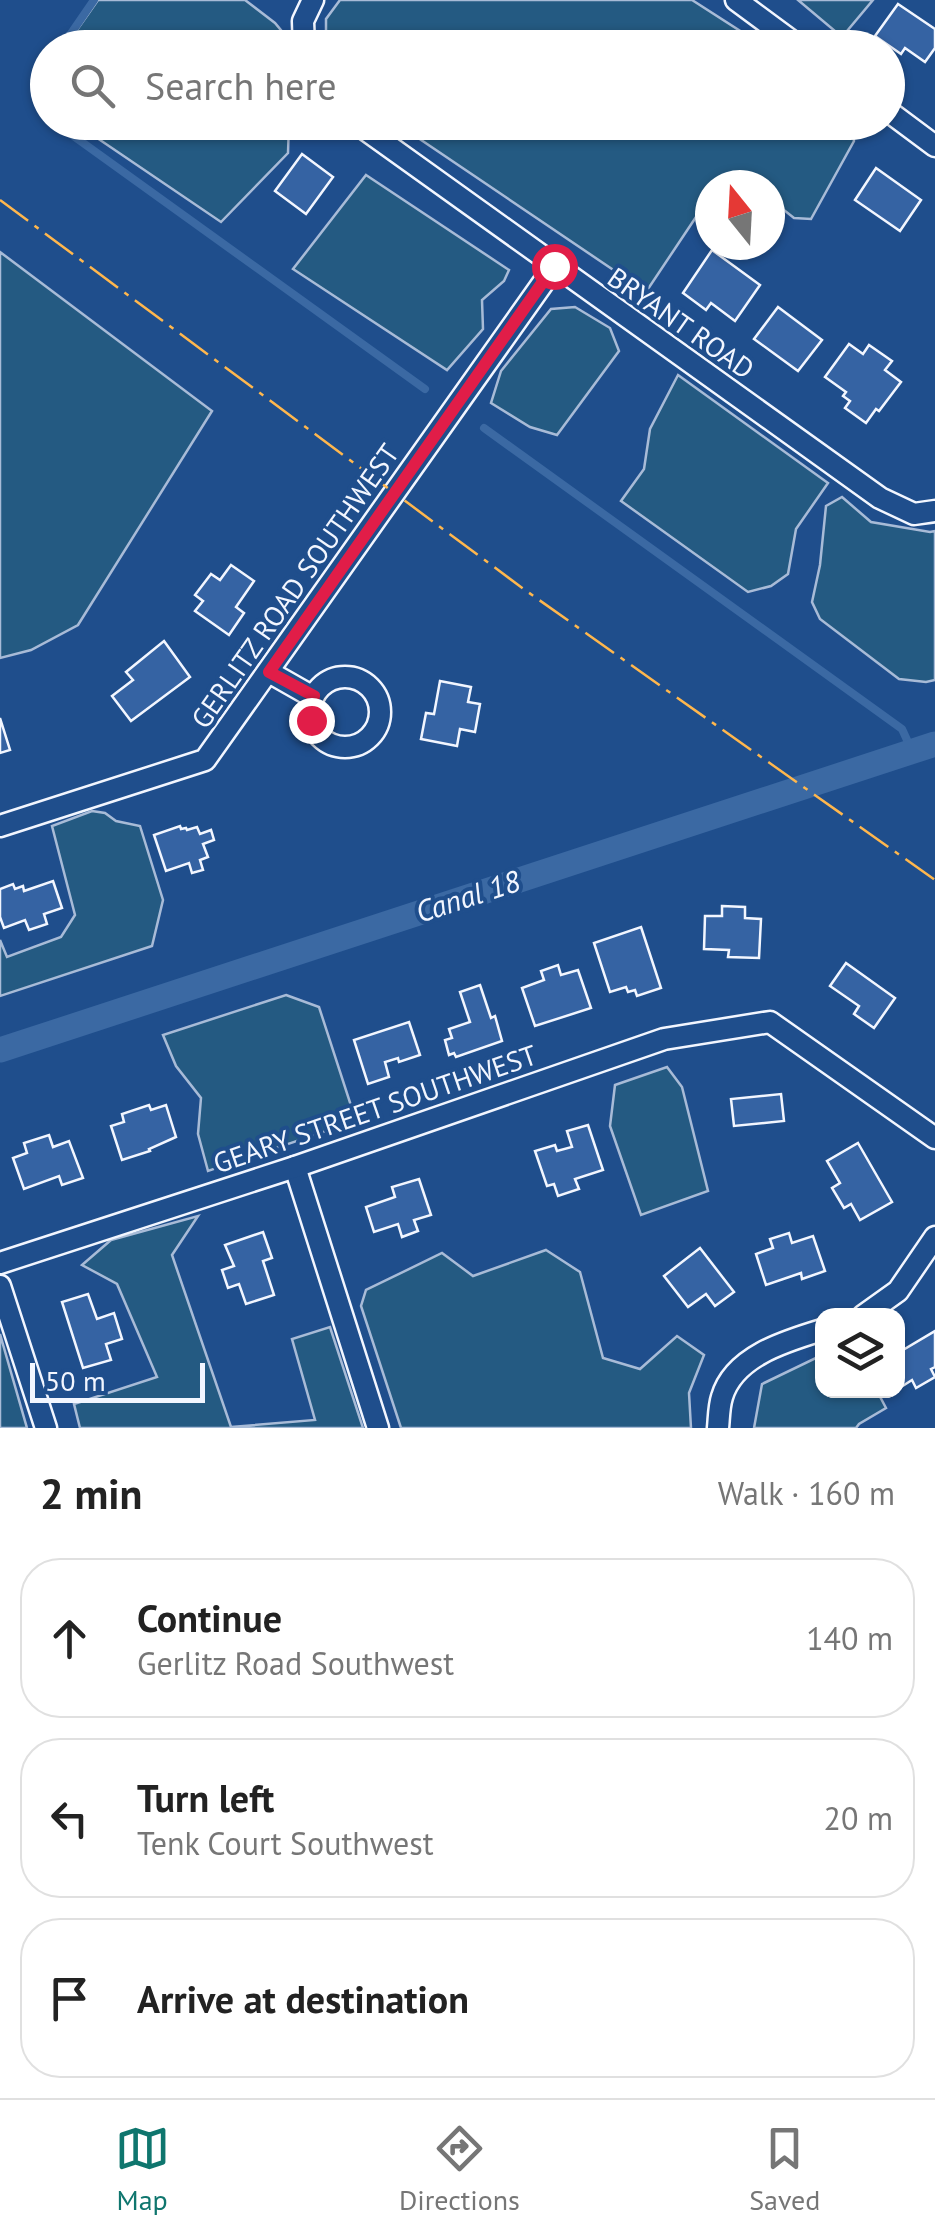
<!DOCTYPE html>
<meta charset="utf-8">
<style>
:root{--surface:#fff;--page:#f6f6f6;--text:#222;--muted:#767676;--line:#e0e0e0;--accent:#0f766e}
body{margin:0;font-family:"PT Sans",sans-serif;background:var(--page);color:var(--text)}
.controls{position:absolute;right:30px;bottom:30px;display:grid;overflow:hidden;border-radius:20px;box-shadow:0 2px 8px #0004}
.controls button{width:90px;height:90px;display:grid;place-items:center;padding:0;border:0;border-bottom:2px solid var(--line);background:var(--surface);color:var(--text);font:50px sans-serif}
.compass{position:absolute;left:695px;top:170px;width:90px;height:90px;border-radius:50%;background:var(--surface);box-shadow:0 2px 8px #0004;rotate:342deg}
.scale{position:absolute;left:30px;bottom:25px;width:175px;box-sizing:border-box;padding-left:10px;border:5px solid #f2f6ff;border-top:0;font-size:28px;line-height:35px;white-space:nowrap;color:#f2f6ff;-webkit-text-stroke:8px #1f4e8c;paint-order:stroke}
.stop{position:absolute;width:30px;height:30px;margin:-22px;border:8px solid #e11d48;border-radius:50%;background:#fff}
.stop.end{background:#e11d48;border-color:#fff;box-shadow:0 2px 10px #0008}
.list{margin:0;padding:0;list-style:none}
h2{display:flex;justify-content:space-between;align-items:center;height:130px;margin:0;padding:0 40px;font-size:42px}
h2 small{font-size:32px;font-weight:400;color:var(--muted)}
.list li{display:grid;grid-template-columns:65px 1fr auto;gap:30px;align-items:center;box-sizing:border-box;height:160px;margin:0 20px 20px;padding:0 20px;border:2px solid var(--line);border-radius:40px}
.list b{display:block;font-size:38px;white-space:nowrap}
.list p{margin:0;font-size:32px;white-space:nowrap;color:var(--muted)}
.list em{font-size:32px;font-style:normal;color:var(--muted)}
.icon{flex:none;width:55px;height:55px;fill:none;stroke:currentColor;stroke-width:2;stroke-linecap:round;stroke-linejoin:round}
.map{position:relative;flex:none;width:935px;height:1428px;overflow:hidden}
.search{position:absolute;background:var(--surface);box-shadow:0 2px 8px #0004;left:30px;right:30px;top:30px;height:110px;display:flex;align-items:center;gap:25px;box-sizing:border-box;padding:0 35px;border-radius:55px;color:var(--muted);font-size:38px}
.sheet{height:670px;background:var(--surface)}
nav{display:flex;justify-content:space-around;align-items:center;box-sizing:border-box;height:140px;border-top:2px solid var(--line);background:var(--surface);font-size:28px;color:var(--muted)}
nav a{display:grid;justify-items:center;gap:5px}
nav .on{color:var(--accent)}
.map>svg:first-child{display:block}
.green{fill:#245a82;stroke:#a8bbd7;stroke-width:2.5}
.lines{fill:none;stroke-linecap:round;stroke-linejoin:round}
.stream{stroke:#3b69a3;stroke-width:8}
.canal{stroke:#3b69a3;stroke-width:25}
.building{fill:#3563a3;stroke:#f2f6ff;stroke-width:2.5}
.street-casing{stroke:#f2f6ff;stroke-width:25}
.street{stroke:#1f4e8c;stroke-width:20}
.power{stroke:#ffb74d;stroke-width:2.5;stroke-dasharray:35 8 5 8;stroke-linecap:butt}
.route{stroke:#e11d48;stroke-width:12}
.labels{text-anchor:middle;stroke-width:8;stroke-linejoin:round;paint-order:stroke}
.street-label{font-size:28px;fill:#f2f6ff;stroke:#1f4e8c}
.water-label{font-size:30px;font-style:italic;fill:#f2f6ff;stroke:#1f4e8c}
</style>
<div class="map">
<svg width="935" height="1428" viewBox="0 0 935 1428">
<rect width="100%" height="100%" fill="#1f4e8c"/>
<g class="green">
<polygon points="98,0 245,0 275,23 290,41 291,47 65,47"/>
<polygon points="340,0 692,0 765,47 326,47 326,19"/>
<polygon points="798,0 873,0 842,37"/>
<polygon points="75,123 289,123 288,153 221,222"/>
<polygon points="851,123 854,141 811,219 794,218 770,199 770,185 739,185 733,182 725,185 710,185 710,196 646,292 396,123"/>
<polygon points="366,175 509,270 504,281 482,300 483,329 447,370 293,269"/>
<polygon points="0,252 212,411 78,625 31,650 0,658"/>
<polygon points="575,307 610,328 619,351 557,435 530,427 491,403 501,371 551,309"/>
<polygon points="678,375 828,483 796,529 788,574 771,586 748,592 621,501 644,469 650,429"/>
<polygon points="842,497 871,522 930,532 935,531 935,680 926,682 899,679 820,619 812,602 820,565 826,506"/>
<polygon points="92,811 105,813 116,821 140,826 163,900 152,946 0,996 0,940 7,957 61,937 75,915 52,826"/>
<polygon points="286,995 319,1007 356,1121 208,1171 198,1134 201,1098 176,1066 163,1035"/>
<polygon points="667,1067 682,1087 708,1191 641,1215 610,1126 615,1085"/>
<polygon points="198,1216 172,1255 231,1427 315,1420 292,1339 330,1327 363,1428 80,1428 74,1404 157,1377 117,1284 82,1265 111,1240"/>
<polygon points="546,1250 580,1272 603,1358 640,1369 677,1336 704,1355 689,1393 691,1428 401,1428 361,1306 366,1290 442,1253 473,1276"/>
<polygon points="0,1334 27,1428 0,1428"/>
<polygon points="822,1355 822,1390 877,1391 886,1408 859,1424 856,1428 754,1428 762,1384"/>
</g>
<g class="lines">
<g class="stream">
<polyline points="61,48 94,0"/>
<path d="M48,66C32,89 36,94 48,117"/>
<polyline points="54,122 425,389"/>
<polyline points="484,428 902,729 912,751"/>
</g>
<polyline class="canal" points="0,1050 935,744"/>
</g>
<g class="building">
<polygon points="898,4 935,29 935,48 925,62 905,48 901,54 875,36"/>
<polygon points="302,154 333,177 306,214 275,191"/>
<polygon points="876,168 921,200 900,231 855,200"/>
<polygon points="712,250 760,285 735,321 711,303 706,310 683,293"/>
<polygon points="778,307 822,340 798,371 754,339"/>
<polygon points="849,344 863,354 869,345 892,361 885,370 901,382 879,411 876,409 866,423 845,408 850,401 843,396 846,392 825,377"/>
<polygon points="231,565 254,581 236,607 244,613 229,635 195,611 203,601 195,595 211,574 220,580"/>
<polygon points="164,641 190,677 131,721 112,696 133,680 126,672"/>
<polygon points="440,681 471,687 468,702 480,704 475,732 460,729 457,746 421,739 426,713 434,714"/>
<polygon points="0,718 10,750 0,753"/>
<polygon points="180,826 181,829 186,828 187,830 197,827 200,834 211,830 214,840 203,844 208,857 200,860 203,870 192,873 189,863 166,871 154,835"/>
<polygon points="53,881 62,908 44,914 47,924 29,930 25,920 4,928 0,917 0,889 13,884 15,889 23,886 24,891"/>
<polygon points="722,906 745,907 745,918 761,919 759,958 728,957 729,950 704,949 705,916 722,916"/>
<polygon points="641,927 661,988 637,996 635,990 628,992 626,987 610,992 594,943"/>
<polygon points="846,963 895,998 874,1028 854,1014 859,1006 830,986"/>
<polygon points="558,965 561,975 578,970 591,1008 535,1026 522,988 544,980 541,971"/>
<polygon points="480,985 491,1018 495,1016 502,1041 456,1057 454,1053 449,1055 445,1040 452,1038 449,1029 470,1022 460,992"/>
<polygon points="409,1022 420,1055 399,1062 398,1058 385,1062 389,1077 368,1084 354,1040"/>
<polygon points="781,1094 784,1121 734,1126 731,1099"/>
<polygon points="149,1105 151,1110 166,1105 176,1137 149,1149 150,1151 122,1160 111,1126 124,1122 122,1114"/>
<polygon points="588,1125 603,1170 575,1179 579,1189 558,1196 554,1184 547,1186 535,1151 555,1145 557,1151 572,1147 567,1131"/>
<polygon points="49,1135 53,1147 69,1141 83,1178 62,1185 59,1176 24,1189 13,1158 27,1153 24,1143"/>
<polygon points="858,1143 892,1202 860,1220 851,1204 844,1208 832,1188 840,1183 827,1161"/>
<polygon points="419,1179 431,1215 414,1220 418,1231 402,1237 398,1224 374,1232 366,1207 395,1197 392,1187"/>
<polygon points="263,1232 272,1258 263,1261 274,1295 246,1304 239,1284 228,1288 222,1270 234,1266 225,1245"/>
<polygon points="789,1233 792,1243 813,1236 825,1271 802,1279 801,1273 766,1285 756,1254 773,1248 770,1239"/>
<polygon points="700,1248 734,1292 715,1306 706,1294 688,1307 664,1276"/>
<polygon points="88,1294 97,1319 114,1313 122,1339 106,1344 111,1360 83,1368 62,1302"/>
<polygon points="935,1331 935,1367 931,1369 935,1377 916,1388 912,1380 901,1387 898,1382 898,1353"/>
</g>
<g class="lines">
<defs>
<g id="street">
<polyline points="736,0 801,48"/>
<polyline points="304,48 303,21 313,0"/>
<polyline points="888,111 935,146"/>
<polyline points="355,122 880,498 914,514 935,511"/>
<polyline points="269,672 313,697"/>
<circle cx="345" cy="712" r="35"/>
<polyline points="0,826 205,760 555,266"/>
<polyline points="295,1167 378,1428"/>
<polyline points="0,1263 295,1167 664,1039 770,1022 935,1138"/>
<polyline points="0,1286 46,1428"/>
<polyline points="863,1316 898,1291 935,1237"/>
<path d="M718,1428C719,1418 719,1406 722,1397C734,1356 786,1341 822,1330"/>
</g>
</defs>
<use href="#street" class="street-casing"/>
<use href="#street" class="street"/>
<polyline class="power" points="0,200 525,590 935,880"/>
</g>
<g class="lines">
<polyline class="route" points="311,720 310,708 314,696 269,672 554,266"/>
</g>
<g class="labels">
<g class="street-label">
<text transform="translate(681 323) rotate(35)" y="10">BRYANT ROAD</text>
<text transform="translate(295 586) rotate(-55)" y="10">GERLITZ ROAD SOUTHWEST</text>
<text transform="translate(375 1109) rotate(-19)" y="10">GEARY STREET SOUTHWEST</text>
</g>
<g class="water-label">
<text transform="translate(468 897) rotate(-18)" y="10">Canal 18</text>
</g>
</g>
</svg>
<div class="controls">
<button><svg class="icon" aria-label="layers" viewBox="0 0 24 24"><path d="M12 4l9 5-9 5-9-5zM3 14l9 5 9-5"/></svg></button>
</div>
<svg class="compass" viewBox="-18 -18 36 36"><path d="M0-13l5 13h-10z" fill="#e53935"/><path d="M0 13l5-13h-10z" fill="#767676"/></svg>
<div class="scale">50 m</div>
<div class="stop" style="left:554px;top:266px"></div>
<div class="stop end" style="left:311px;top:720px"></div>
<div class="search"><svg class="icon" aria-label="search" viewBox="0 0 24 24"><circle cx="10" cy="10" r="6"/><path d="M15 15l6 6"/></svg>Search here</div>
</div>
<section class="sheet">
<h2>2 min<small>Walk · 160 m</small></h2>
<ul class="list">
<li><svg class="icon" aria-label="ahead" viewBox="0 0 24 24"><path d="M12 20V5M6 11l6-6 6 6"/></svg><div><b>Continue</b><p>Gerlitz Road Southwest</p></div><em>140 m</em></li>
<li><svg class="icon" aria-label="left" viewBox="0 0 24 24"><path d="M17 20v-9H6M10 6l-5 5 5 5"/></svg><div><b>Turn left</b><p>Tenk Court Southwest</p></div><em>20 m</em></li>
<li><svg class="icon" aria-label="arrive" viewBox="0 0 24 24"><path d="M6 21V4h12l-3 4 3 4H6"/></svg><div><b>Arrive at destination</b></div></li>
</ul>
</section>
<nav>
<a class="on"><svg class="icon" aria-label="map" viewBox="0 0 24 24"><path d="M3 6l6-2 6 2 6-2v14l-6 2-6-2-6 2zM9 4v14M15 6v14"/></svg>Map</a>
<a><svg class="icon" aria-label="directions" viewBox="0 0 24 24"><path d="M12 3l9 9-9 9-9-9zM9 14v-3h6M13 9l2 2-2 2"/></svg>Directions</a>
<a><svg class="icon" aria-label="saved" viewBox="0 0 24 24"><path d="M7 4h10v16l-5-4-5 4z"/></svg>Saved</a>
</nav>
